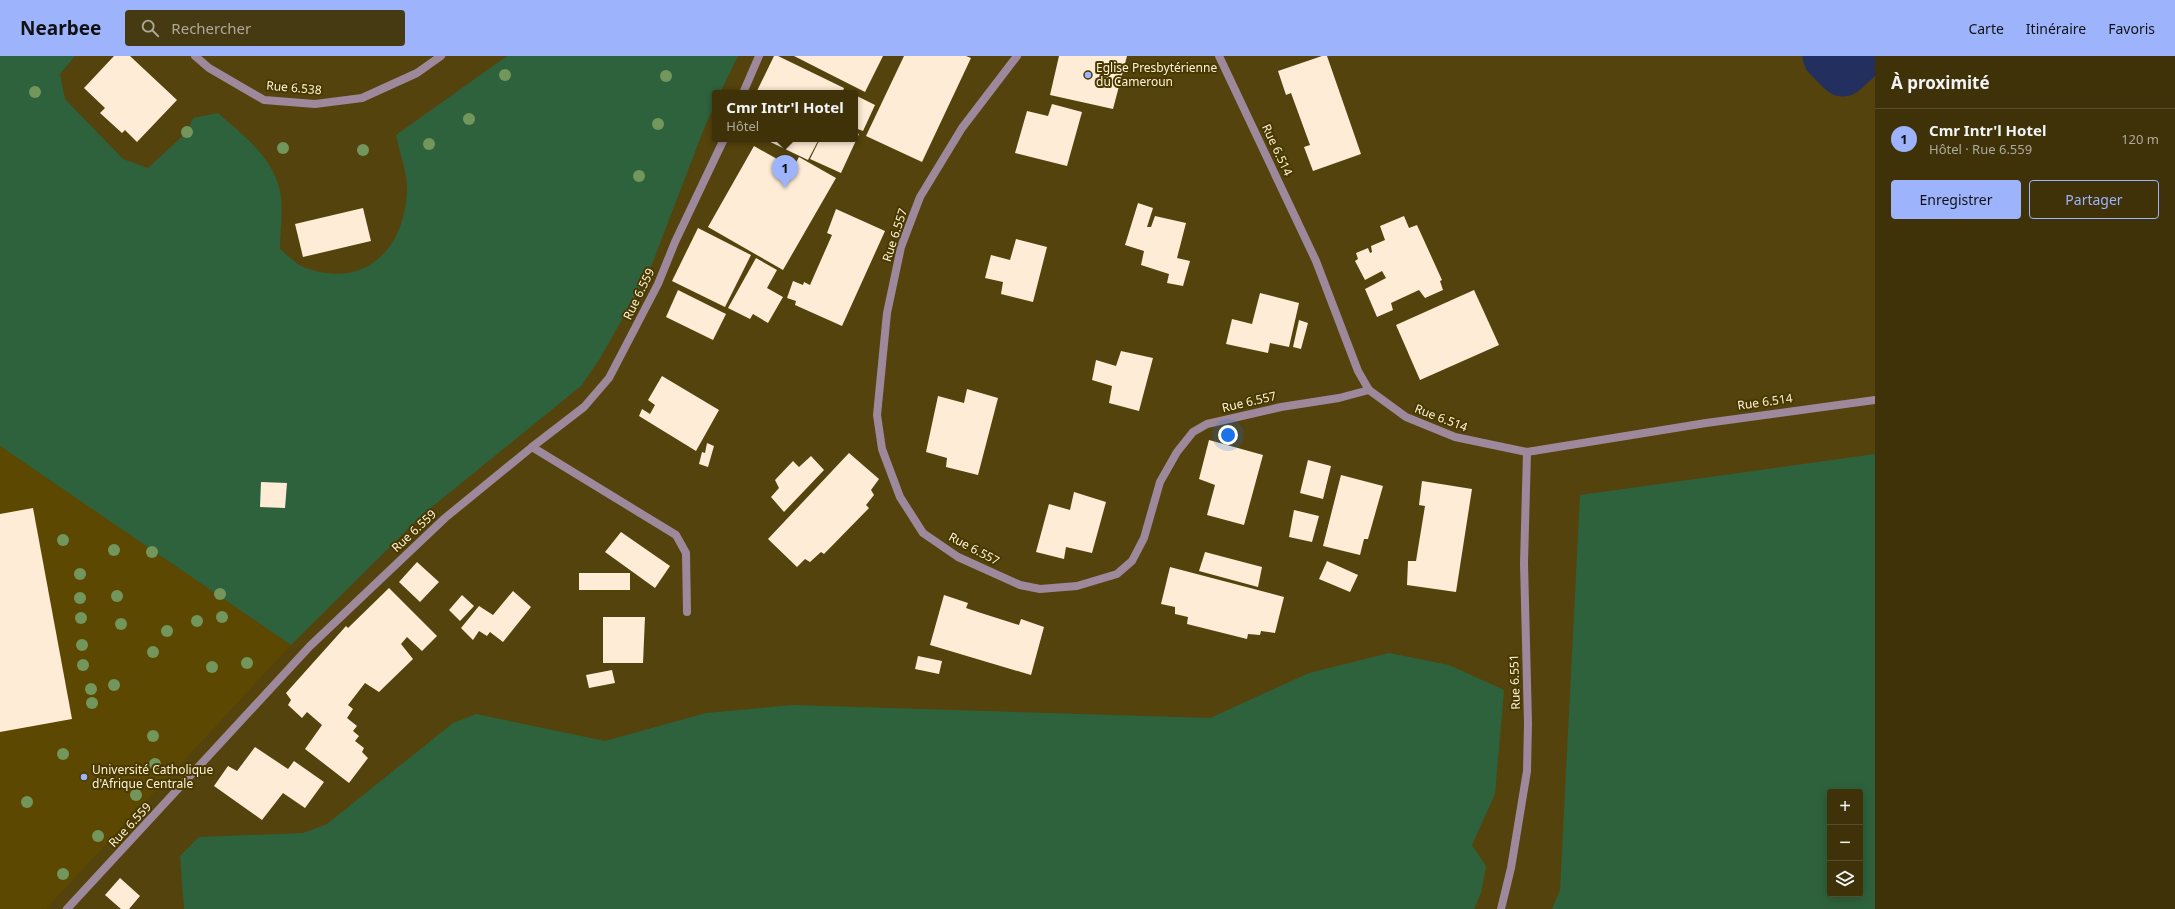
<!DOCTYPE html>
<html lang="fr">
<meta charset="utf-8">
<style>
:root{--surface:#3f3209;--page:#463a12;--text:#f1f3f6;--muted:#adaa9c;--line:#584d2a;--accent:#9db4fd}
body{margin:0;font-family:"Noto Sans",sans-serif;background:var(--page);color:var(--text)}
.controls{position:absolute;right:12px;bottom:12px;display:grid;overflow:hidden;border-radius:4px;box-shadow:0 2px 10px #0003}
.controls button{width:36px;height:36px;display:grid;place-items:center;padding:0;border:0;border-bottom:1px solid var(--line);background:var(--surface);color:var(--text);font:20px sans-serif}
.you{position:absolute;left:1228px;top:379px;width:14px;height:14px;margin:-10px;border:3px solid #fff;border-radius:50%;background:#1a73e8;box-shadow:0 0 0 6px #1a73e833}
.badge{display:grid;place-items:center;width:26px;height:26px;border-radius:50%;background:var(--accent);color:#111;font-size:13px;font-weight:700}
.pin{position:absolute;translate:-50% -33px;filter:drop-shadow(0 1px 2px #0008)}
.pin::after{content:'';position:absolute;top:21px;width:14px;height:12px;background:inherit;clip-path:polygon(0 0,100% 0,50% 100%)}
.popup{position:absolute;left:712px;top:34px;width:146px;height:52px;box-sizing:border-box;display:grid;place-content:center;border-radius:4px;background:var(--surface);filter:drop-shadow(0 1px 3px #0005);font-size:13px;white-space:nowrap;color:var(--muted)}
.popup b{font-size:15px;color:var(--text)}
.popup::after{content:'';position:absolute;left:50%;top:100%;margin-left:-8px;border:8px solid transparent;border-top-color:var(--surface)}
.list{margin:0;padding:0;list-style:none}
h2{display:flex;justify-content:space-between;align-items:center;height:52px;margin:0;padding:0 16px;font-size:17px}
h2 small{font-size:13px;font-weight:400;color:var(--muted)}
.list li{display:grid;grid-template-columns:26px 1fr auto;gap:12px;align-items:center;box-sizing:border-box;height:60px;padding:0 16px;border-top:1px solid var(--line)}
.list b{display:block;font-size:15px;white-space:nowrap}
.list p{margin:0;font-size:13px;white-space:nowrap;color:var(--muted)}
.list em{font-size:13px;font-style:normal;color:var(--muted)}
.actions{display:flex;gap:8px;padding:12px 16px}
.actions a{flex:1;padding:9px 0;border:1px solid var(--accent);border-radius:4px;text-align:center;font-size:14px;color:var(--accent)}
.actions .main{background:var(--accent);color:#111}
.icon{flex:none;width:22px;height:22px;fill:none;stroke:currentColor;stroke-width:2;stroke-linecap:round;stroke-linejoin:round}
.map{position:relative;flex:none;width:1875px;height:853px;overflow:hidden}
header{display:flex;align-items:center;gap:24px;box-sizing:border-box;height:56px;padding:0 20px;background:var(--accent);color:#111}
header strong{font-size:19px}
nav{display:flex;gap:22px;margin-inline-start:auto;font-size:14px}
.search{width:280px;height:36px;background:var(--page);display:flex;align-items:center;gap:10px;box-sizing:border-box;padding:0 14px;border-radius:4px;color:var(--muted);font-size:15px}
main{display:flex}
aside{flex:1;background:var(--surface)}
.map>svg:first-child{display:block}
.built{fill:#5c4801}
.green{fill:#2e623c;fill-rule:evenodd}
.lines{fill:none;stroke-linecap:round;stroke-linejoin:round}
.river{stroke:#232f5e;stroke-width:51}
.building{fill:#feecd7}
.street{stroke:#9e889b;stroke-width:8}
.tree{fill:#72965c}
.poi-dot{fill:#9db4fd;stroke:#493900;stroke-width:1.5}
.labels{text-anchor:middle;stroke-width:4;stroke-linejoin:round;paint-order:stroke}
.poi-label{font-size:12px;fill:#fdf3d8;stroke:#493900;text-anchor:start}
.street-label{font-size:12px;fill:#fdf3d8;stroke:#493900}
</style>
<header>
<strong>Nearbee</strong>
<div class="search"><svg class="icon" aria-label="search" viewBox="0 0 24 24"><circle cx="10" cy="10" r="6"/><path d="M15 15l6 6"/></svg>Rechercher</div>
<nav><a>Carte</a><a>Itinéraire</a><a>Favoris</a></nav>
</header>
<main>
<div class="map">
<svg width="1875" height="853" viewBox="0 0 1875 853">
<rect width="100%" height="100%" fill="#54430c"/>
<polygon class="built" points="0,390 291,589 46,853 0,853"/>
<g class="green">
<path d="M0,0H75L60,18L65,43L123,103L148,112L187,76L193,62L218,57C245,81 276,103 281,141C283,157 280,176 280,193C286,198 294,206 301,210C363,236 406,194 407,132C407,115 399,95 396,79L507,0H738L720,37H715V48L705,70L649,216L599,304L581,330L422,459L291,589L0,390Z"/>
<path d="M1875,398V853H1552L1560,834L1580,439ZM1830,736H1860V838H1830Z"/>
<polygon points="1389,597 1449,609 1504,634 1495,738 1472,789 1486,810 1481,837 1474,853 184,853 180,800 199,781 303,777 327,768 453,667 476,658 605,685 706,657 793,649 1210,662 1309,617"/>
</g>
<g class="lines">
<polyline class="river" points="1828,0 1843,15 1859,0"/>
</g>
<g class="building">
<polygon points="114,0 130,0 177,44 137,86 125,74 122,77 100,57 105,52 84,32"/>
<polygon points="774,0 778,0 844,32 842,37 756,37"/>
<polygon points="794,0 883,0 865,36"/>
<polygon points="904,0 966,0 971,2 922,106 866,80"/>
<polygon points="1059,0 1127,0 1113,53 1050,39"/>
<polygon points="1322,0 1327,0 1361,98 1313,115 1304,91 1310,89 1291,37 1286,39 1278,15"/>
<polygon points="855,39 875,49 863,75 855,72"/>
<polygon points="1052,48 1082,56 1067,110 1015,97 1027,55 1048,60"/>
<polygon points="855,76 859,78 841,117 810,103 820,83 855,83"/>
<polygon points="764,83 819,83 808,104"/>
<polygon points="754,90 793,112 799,101 836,122 783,214 708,171"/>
<polygon points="1138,147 1153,152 1147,171 1151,171 1155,160 1186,167 1177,202 1190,205 1183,230 1167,227 1169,218 1141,209 1144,195 1125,189"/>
<polygon points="363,152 371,185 303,201 295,168"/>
<polygon points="836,153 885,175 842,270 795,249 796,245 787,242 793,225 803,229 804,226 810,229 832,179 827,177"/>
<polygon points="1404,160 1409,172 1417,169 1442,224 1440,225 1443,234 1425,242 1419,234 1391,247 1393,254 1377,261 1365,233 1386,222 1382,215 1365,224 1355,205 1358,203 1356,197 1368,192 1370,197 1372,196 1371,190 1385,184 1380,170"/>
<polygon points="698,172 751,199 725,251 672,225"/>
<polygon points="1016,183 1047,191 1033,246 1001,238 1003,226 985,222 991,199 1010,204"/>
<polygon points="756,202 777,214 767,232 783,241 768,267 753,258 750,263 728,252"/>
<polygon points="678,234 726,258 713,284 666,261"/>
<polygon points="1474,234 1499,289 1420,324 1396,269"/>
<polygon points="1260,237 1299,247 1289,291 1270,287 1268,297 1226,288 1232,263 1252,268"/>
<polygon points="1299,264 1308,267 1301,293 1293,291"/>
<polygon points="1121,295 1153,302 1139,355 1109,347 1112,330 1092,324 1096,304 1116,310"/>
<polygon points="662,320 719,354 696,395 639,360 642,353 650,358 655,349 648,344"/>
<polygon points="967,333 998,342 978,419 946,411 947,402 926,396 938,340 964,347"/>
<polygon points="1209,384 1263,399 1244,469 1207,459 1215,429 1199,423"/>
<polygon points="707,387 714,390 708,411 699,408 702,396 705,397"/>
<polygon points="849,397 879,423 871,434 874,439 866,449 869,452 824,498 821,496 810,506 805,503 797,511 768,483"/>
<polygon points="811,400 824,414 784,456 771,441 779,432 775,424 793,405 799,411"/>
<polygon points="1308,404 1331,410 1323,443 1300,437"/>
<polygon points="1341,419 1383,430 1368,483 1364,483 1360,499 1323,490"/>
<polygon points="1422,425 1472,433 1456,536 1407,529 1408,505 1416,505 1425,450 1419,449"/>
<polygon points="261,426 287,427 285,452 260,451"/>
<polygon points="1074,436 1106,446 1092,497 1066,491 1064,503 1036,496 1049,448 1070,454"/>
<polygon points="33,452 72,663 0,676 0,458"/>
<polygon points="1294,454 1319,460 1312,486 1289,481"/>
<polygon points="621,476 670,510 655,532 605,496"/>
<polygon points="1205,496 1262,511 1258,531 1199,515"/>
<polygon points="1327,505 1358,519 1350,536 1319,523"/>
<polygon points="417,506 439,526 420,546 399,526"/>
<polygon points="1170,511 1284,541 1275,577 1261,575 1260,579 1248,578 1247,583 1187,568 1188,561 1175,558 1175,551 1161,548"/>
<rect x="579" y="517" width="51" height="17"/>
<polygon points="389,532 437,580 422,595 407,581 401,588 413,603 379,636 365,627 348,649 353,653 347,662 357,670 353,675 359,680 355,685 364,692 362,696 368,702 349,727 305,693 322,669 307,656 302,662 288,649 291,644 286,637 346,570 348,572"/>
<polygon points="513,535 531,551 503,586 490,576 487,580 479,575 473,584 461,572 479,550 493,559"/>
<polygon points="462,539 474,550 460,565 449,554"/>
<polygon points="944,539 968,547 966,552 981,557 1019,569 1021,563 1044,571 1031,619 930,589"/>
<polygon points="603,561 645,561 643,607 603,607"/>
<polygon points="918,600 942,605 939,618 915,613"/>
<polygon points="612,614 615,627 589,632 586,619"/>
<polygon points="255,691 288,713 294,705 324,726 305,752 283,737 262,764 214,730 228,710 237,715"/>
<polygon points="120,822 140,840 129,853 121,853 105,839"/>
</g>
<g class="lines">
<g class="street">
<polyline points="195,0 209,12 264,44 315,48 362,42 417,17 441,0"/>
<polyline points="1017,0 962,72 920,141 901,191 887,257 877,359 882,393 900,441 923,477 958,501 1020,529 1040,533 1077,530 1117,518 1132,505 1144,482 1160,426 1177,396 1193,376 1207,368 1281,351 1339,342 1369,334"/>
<polyline points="1219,0 1316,205 1358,315 1369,334 1406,361 1455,381 1527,396 1706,367 1875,344"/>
<polyline points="743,37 759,0"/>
<polyline points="532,391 676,479 686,497 687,556"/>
<polyline points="67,853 310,590 445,462 532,391 584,351 609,322 658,228 675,186 724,83"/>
<polyline points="1501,853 1511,812 1527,715 1528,667 1524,507 1527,396"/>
</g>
</g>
<g class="tree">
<circle cx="505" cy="19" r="6"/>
<circle cx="666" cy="20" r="6"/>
<circle cx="35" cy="36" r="6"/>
<circle cx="469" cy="63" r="6"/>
<circle cx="658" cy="68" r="6"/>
<circle cx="187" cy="76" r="6"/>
<circle cx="429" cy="88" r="6"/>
<circle cx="283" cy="92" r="6"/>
<circle cx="363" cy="94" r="6"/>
<circle cx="639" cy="120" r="6"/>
<circle cx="63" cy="484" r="6"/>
<circle cx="114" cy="494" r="6"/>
<circle cx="152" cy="496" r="6"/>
<circle cx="80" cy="518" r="6"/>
<circle cx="220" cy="538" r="6"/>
<circle cx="117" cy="540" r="6"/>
<circle cx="80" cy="542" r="6"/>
<circle cx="222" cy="561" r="6"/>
<circle cx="81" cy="562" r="6"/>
<circle cx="197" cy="565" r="6"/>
<circle cx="121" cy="568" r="6"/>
<circle cx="167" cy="575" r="6"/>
<circle cx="82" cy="589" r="6"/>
<circle cx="153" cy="596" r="6"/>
<circle cx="247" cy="607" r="6"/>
<circle cx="83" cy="609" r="6"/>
<circle cx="212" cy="611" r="6"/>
<circle cx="114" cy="629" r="6"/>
<circle cx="91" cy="633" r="6"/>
<circle cx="92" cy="647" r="6"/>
<circle cx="153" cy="680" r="6"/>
<circle cx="63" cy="698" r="6"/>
<circle cx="155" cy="708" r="6"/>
<circle cx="136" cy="739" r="6"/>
<circle cx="27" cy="746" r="6"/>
<circle cx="98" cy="780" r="6"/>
<circle cx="63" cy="818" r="6"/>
</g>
<g class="poi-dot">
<circle cx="1088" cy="19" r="4"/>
<circle cx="84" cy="721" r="4"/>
</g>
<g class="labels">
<g class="poi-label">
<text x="1096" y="16">Eglise Presbytérienne<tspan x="1096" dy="14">du Cameroun</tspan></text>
<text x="92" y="718">Université Catholique<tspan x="92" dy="14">d'Afrique Centrale</tspan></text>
</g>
<g class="street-label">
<text transform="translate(294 32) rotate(5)" y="4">Rue 6.538</text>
<text transform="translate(1277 94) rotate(65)" y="4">Rue 6.514</text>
<text transform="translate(895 179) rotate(-72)" y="4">Rue 6.557</text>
<text transform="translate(639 238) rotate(-64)" y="4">Rue 6.559</text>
<text transform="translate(1249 346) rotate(-13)" y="4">Rue 6.557</text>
<text transform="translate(1765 346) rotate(-8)" y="4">Rue 6.514</text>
<text transform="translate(1441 362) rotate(21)" y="4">Rue 6.514</text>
<text transform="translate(414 475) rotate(-43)" y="4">Rue 6.559</text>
<text transform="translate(974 493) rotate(28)" y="4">Rue 6.557</text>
<text transform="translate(1515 626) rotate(-92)" y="4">Rue 6.551</text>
<text transform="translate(130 769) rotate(-47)" y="4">Rue 6.559</text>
</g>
</g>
</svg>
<div class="controls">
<button>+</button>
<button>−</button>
<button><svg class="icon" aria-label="layers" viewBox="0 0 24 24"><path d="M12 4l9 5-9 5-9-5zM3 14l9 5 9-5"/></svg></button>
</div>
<div class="you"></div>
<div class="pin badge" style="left:785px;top:132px">1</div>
<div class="popup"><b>Cmr Intr'l Hotel</b>Hôtel</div>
</div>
<aside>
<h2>À proximité<small></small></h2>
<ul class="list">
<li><span class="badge">1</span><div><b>Cmr Intr'l Hotel</b><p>Hôtel · Rue 6.559</p></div><em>120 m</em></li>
</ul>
<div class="actions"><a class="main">Enregistrer</a><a>Partager</a></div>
</aside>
</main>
